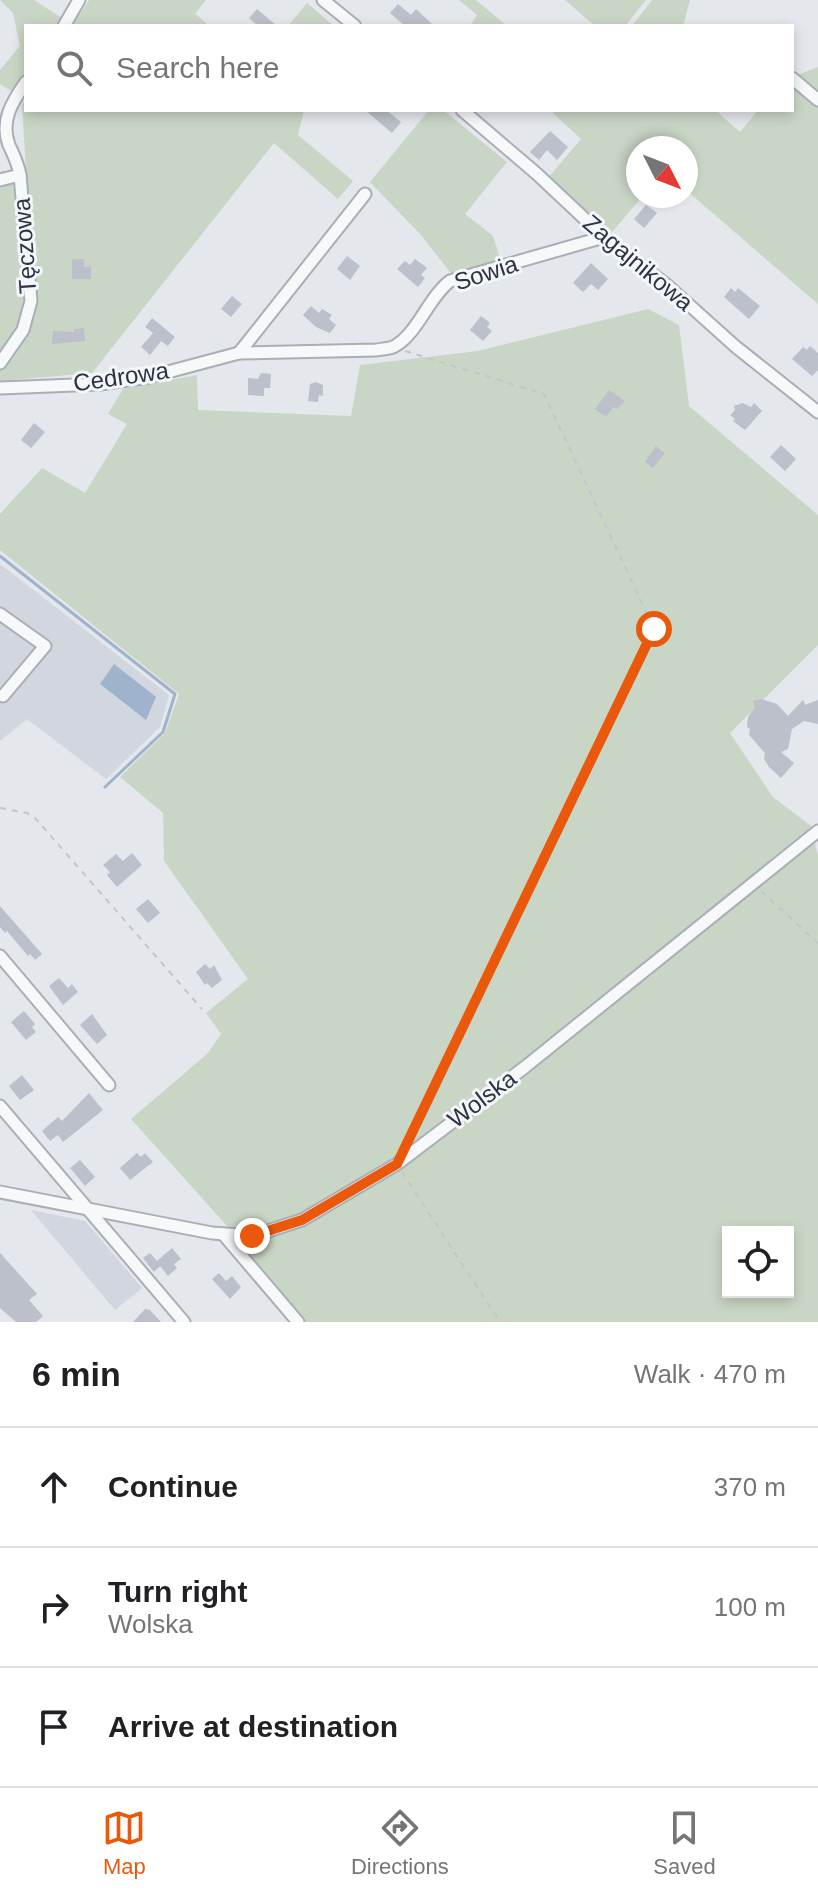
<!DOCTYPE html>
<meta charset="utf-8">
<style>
:root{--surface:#fff;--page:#f2f2f2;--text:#202124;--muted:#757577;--line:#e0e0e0;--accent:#ea580c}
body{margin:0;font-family:Helvetica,sans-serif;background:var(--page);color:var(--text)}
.controls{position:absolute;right:24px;bottom:24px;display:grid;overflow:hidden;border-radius:0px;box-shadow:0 4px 12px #0003}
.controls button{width:72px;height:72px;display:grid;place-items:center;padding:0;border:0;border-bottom:2px solid var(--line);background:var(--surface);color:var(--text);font:40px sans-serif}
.compass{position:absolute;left:626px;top:136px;width:72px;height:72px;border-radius:50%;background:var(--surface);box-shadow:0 4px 12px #0003;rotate:132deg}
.stop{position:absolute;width:24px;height:24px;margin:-18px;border:6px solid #ea580c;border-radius:50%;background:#fff}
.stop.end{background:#ea580c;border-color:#fff;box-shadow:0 2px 8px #0008}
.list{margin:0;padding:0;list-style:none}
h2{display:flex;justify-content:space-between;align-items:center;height:104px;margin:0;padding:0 32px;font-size:34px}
h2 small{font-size:26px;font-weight:400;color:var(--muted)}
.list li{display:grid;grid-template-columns:52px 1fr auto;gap:24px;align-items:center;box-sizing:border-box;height:120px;padding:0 32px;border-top:2px solid var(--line)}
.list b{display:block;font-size:30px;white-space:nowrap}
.list p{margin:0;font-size:26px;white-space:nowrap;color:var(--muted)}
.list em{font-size:26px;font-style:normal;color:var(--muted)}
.icon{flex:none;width:44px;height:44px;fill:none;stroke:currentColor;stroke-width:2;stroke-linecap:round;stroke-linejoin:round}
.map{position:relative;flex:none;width:818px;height:1322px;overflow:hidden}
.search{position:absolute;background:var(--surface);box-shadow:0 4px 12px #0003;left:24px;right:24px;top:24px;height:88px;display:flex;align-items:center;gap:20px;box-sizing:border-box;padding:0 28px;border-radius:0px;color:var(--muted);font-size:30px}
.sheet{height:464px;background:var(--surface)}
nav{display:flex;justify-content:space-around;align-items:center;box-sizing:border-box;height:112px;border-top:2px solid var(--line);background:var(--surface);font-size:22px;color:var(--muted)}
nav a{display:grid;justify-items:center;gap:4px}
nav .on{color:var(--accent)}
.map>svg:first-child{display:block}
.built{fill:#d2d6de}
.green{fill:#c9d6c5;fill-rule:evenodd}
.water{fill:#9fb4cc}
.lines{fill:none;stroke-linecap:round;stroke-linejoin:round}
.stream{stroke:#9fb4cc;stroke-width:3}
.building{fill:#bbc0ca}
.minor-casing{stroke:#a9aeb7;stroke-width:15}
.path{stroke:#c2c5cb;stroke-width:2;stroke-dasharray:6 6;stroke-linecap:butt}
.minor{stroke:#f7f8fa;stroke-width:11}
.route{stroke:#ea580c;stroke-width:10}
.labels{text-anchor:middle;stroke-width:6;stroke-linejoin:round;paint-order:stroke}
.street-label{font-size:24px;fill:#2b3445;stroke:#f4f6f9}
</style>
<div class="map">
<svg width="818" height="1322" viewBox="0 0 818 1322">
<rect width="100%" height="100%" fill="#e4e7ec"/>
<g class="built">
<polygon points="0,564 169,695 160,727 106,779 27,719 0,741"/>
<polygon points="31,1210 85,1221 142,1288 115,1310"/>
</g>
<g class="green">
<polygon points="0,0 34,0 62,18 57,26 26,26 26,74 14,93 0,84 0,70 20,46 13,13"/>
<polygon points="89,0 206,0 195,14 210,26 72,26"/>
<polygon points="459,0 476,0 507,26 470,26 477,15"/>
<polygon points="565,0 646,0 625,26 595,26"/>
<polygon points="652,0 690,0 683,26 632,26"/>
<polygon points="307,3 334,26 288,26"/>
<polygon points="818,67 818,304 686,190 686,148 638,148 638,196 643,196 612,232 548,178 581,139 553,113 556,110 715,110 740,132 758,110 792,110 792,77"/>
<polygon points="26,99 26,110 304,110 298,135 353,181 338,199 274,143 92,373 0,381 0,368 30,326 34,304 22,105"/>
<polygon points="429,110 443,110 507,162 465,214 493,236 501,261 454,277 421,235 370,182"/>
<polygon points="3,170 18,194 25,293 17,340 0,359 0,173"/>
<path d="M648,309L679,325L689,406L818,515V645L730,733L773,797L811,826L818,856V1322H304L246,1253L228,1227L131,1119L207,1054L221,1034L206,1013L248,979L164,861L163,813L120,777L165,733L179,694L0,550V514L42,468L85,493L127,424L108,414L123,389L197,375L198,410L351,416L360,365L478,351ZM728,1232H788V1292H728Z"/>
</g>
<polygon class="water" points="114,664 156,697 146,720 100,684"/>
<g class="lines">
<polyline class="stream" points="0,556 175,694 163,732 105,787"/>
</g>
<g class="building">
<polygon points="398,4 411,15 416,9 434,26 405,26 390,13"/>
<polygon points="257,9 277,26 258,26 249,18"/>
<polygon points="365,110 386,110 401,122 392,133"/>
<polygon points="550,131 568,147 557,160 547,150 539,160 530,152"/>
<polygon points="646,205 657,213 644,228 634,219"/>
<polygon points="347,256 360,266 350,280 337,269"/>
<polygon points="72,259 84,259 84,267 91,266 91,279 72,279"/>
<polygon points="415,259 427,268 421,275 425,278 418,287 397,269 405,261 410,265"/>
<polygon points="591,263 608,279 598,290 591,284 583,292 573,283"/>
<polygon points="731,288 735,292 738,288 760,306 749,319 724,297"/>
<polygon points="232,296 242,304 231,317 221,309"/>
<polygon points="311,306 319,313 322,309 332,315 329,319 336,325 330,333 316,327 303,315"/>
<polygon points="481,316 490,323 487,327 492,331 483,341 470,330"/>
<polygon points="152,318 175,337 168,346 161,341 150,355 141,347 153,333 145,327"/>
<polygon points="84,328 85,341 52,344 53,331 74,332 74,329"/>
<polygon points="810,346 818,353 818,370 812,376 792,359 803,347 807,350"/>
<polygon points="261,373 271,374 270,388 264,388 264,396 248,395 248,378 258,379"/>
<polygon points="316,382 323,385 323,396 319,395 318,402 308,401 310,384"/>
<polygon points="609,390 625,401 617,409 613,407 606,417 595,409"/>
<polygon points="742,403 751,407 754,403 762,411 745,430 733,421 735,419 730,415 735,410 734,406"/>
<polygon points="34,423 45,432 31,448 21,440"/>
<polygon points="781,445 796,459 785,471 770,457"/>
<polygon points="656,446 665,453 653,468 645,462"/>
<polygon points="761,699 777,704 788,716 803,700 805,705 818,700 818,724 804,721 792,729 788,749 781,752 794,763 781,778 769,767 764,759 765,753 749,735 750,729 747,727 748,717 755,707 753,701"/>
<polygon points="132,853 142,865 117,887 107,875 110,872 103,865 116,854 123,861"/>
<polygon points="148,899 160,913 148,923 136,909"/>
<polygon points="0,906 42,954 35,960 30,954 28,956 7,931 5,933 0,927"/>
<polygon points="205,964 210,969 214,965 222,980 212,988 207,983 205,985 196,972"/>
<polygon points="59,978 68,988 72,984 78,992 63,1005 49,986"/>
<polygon points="24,1011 35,1024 32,1027 36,1032 26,1040 11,1022"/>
<polygon points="92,1014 107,1035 97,1044 80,1025"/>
<polygon points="22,1075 34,1090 20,1100 9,1086"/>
<polygon points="89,1093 103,1110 63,1142 58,1135 50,1141 42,1131 58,1117 62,1121"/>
<polygon points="137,1153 141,1157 145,1153 153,1162 130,1180 120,1168"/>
<polygon points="80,1160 95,1177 85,1186 70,1168"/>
<polygon points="172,1248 181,1259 174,1264 177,1268 168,1276 160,1266 154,1272 143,1258 150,1253 157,1261"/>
<polygon points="0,1253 37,1294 29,1300 43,1316 36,1322 16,1322 0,1308"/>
<polygon points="219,1273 226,1281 232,1276 241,1287 230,1299 212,1279"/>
<polygon points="145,1309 150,1310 161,1322 133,1322"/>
</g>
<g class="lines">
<defs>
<g id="minor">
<polyline points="323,0 355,26"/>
<polyline points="64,26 79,0"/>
<polyline points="792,78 818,100"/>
<polyline points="462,110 537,174 604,237 668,286 736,347 818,412"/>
<polyline points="0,180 20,175"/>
<polyline points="239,353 365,194"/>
<path d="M0,363L23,330L31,301L20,175C18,163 14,156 9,145C0,121 12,102 26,82"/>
<path d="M0,388L100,384L149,377L239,353L376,350C382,349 390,349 395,346C417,334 429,297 450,281L604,237"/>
<polyline points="0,614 45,646 3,696"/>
<polyline points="0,956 109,1085"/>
<polyline points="0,1106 184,1322"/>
<polyline points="0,1192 212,1233 252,1236 302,1220 397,1164 525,1067 818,831"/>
<polyline points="223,1234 298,1322"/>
</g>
</defs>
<use href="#minor" class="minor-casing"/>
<g class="path">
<polyline points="405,351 544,394 654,629 408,1142"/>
<polyline points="0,808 27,813 36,819 202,1009"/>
<polyline points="761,891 818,943"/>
<polyline points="402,1172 500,1322"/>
</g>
<use href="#minor" class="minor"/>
</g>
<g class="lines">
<polyline class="route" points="252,1236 302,1220 397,1164 654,629"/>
</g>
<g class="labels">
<g class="street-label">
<text transform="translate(25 246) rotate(-94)" y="8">Tęczowa</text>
<text transform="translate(638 263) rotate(40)" y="8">Zagajnikowa</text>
<text transform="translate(486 273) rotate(-18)" y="8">Sowia</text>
<text transform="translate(121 377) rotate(-8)" y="8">Cedrowa</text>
<text transform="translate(482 1099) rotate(-37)" y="8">Wolska</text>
</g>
</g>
</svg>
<div class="controls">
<button><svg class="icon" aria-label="locate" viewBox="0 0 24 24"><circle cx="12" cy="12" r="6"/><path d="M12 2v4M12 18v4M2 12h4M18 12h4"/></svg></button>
</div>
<svg class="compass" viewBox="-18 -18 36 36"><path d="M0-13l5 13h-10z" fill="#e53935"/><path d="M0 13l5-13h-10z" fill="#757577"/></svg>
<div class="stop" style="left:654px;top:629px"></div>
<div class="stop end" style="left:252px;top:1236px"></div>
<div class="search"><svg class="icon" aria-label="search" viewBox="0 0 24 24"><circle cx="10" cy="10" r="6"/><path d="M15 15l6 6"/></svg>Search here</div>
</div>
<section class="sheet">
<h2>6 min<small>Walk · 470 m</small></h2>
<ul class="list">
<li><svg class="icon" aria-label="ahead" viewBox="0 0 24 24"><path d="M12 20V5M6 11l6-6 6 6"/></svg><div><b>Continue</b></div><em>370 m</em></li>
<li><svg class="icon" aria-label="right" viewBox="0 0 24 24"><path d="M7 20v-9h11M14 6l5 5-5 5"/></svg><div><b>Turn right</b><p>Wolska</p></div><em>100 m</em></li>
<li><svg class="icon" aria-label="arrive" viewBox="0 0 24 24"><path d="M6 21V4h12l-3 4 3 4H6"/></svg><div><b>Arrive at destination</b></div></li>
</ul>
</section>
<nav>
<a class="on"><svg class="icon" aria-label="map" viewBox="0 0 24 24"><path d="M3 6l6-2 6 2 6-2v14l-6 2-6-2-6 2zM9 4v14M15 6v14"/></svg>Map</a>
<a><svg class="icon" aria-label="directions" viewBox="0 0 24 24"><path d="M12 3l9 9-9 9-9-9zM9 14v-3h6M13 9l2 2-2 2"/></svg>Directions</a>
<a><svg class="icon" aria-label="saved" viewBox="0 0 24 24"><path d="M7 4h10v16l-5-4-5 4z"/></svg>Saved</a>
</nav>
